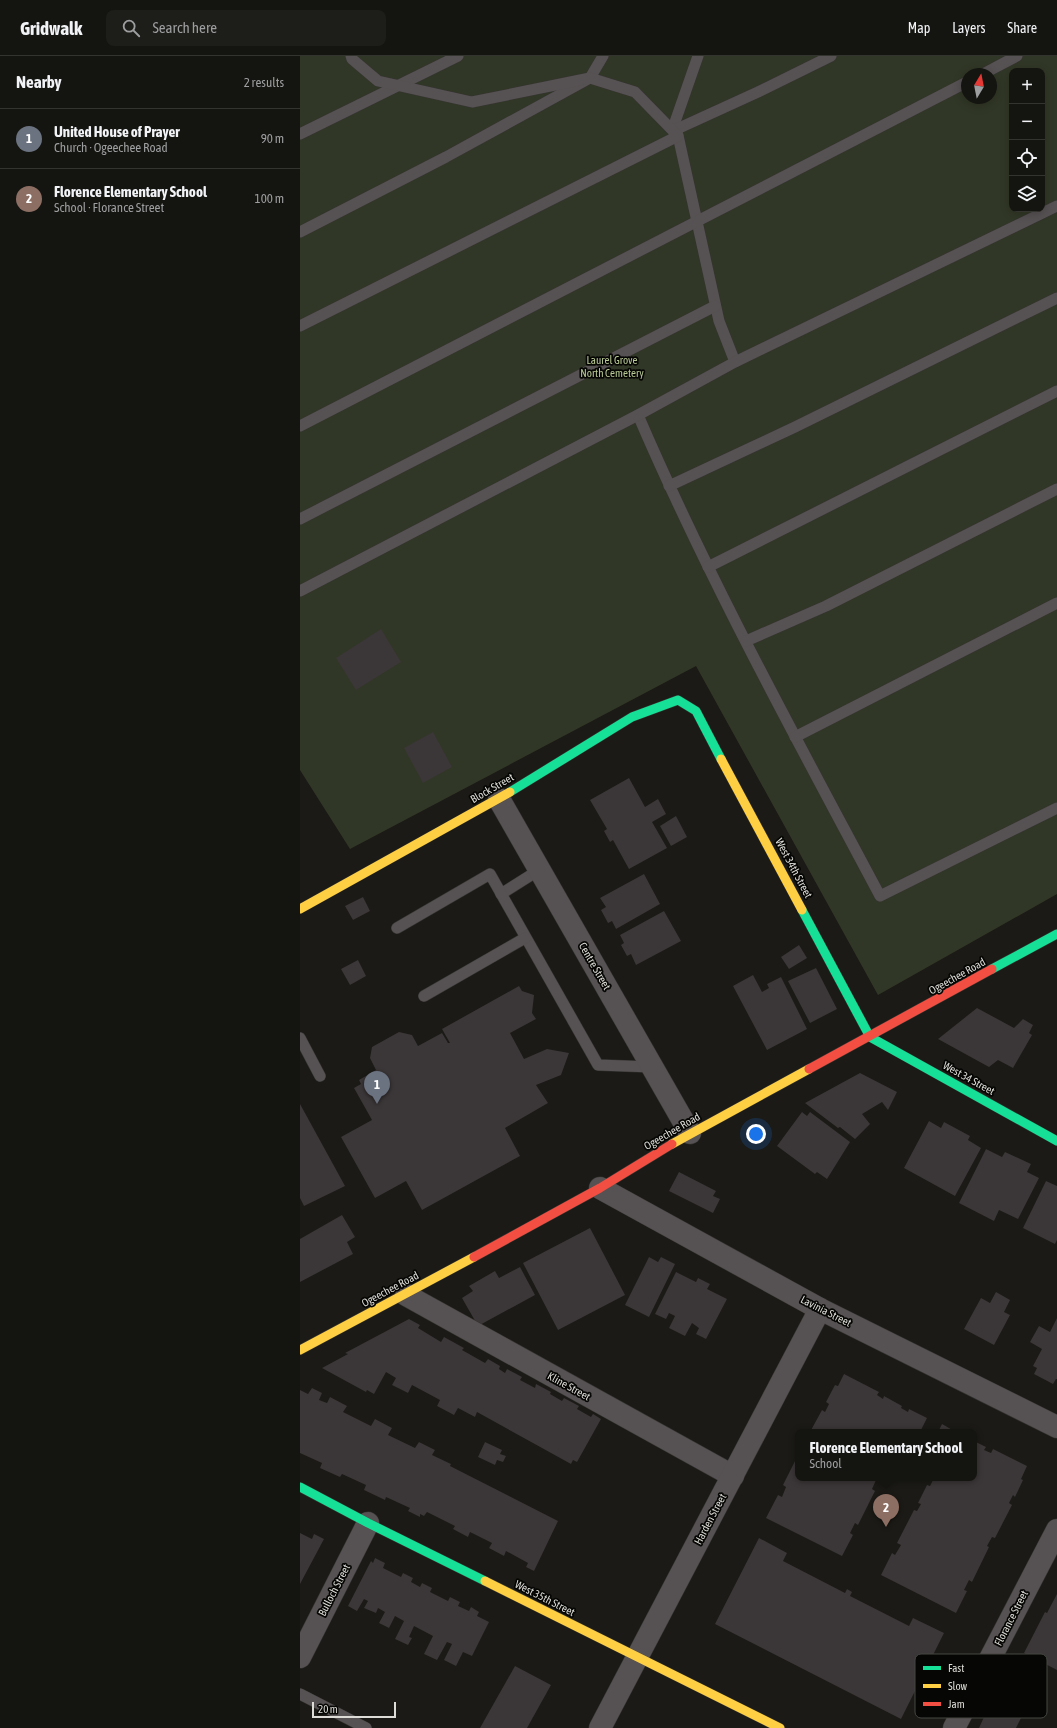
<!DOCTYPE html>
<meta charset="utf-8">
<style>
:root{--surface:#141410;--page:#1d1d19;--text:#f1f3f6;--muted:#9d9e9f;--line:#333330;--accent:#d93025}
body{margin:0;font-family:"Asap Condensed",sans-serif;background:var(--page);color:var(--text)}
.controls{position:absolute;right:12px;top:12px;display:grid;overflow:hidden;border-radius:8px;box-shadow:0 2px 10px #0003}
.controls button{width:36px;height:36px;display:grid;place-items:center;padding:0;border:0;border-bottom:1px solid var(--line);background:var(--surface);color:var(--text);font:20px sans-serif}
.compass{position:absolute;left:661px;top:12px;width:36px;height:36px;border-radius:50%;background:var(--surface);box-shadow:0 2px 10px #0003;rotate:10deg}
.scale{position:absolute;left:12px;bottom:10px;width:84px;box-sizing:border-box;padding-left:4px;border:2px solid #dddcd7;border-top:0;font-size:11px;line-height:14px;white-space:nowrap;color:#dddcd7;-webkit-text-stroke:3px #060604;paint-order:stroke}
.you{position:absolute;left:456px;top:1078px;width:14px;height:14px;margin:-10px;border:3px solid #fff;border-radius:50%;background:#1a73e8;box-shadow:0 0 0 6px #1a73e833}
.badge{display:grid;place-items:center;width:26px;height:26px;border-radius:50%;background:var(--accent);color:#fff;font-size:13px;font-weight:700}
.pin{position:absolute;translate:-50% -33px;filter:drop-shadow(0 1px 2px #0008)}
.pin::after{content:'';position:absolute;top:21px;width:14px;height:12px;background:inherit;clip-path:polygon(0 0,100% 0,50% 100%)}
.popup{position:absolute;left:495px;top:1373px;width:182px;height:52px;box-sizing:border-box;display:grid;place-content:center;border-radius:8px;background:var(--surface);filter:drop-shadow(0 1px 3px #0005);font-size:13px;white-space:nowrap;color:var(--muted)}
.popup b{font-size:15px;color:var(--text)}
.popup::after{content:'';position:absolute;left:50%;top:100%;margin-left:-8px;border:8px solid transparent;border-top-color:var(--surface)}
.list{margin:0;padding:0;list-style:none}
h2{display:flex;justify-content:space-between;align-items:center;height:52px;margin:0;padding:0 16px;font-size:17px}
h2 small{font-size:13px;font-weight:400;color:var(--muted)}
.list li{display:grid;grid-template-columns:26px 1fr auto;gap:12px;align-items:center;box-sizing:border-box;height:60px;padding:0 16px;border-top:1px solid var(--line)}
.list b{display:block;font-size:15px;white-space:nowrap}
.list p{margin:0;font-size:13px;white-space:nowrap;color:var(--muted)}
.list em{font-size:13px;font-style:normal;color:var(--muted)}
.icon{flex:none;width:22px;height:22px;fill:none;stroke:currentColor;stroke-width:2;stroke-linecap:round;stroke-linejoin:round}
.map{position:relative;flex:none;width:757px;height:1672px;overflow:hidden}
header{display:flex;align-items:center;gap:24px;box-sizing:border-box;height:56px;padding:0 20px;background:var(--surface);border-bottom:1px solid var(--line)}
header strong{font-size:19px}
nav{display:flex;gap:22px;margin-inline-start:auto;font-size:14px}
.search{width:280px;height:36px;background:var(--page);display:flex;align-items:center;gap:10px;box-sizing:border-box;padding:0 14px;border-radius:8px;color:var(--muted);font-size:15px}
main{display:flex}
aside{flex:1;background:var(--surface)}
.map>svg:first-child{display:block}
.green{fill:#313726;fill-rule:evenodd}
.building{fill:#3b3637}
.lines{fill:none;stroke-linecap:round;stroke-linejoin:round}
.lane-casing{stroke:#353432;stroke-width:12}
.street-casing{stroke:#353432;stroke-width:23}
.fast-casing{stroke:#353432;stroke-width:10}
.slow-casing{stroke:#353432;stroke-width:10}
.jam-casing{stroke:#353432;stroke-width:10}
.lane{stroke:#565152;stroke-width:11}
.street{stroke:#565152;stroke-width:22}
.fast{stroke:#16e098;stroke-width:9}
.slow{stroke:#ffcf43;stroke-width:9}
.jam{stroke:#f24e42;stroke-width:9}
.labels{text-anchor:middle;stroke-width:3.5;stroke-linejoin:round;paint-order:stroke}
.park-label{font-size:11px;fill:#baca95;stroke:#060604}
.street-label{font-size:11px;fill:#dddcd7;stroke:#060604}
.key{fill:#060604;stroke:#464643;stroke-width:1}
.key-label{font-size:11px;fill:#dddcd7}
</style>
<header>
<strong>Gridwalk</strong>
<div class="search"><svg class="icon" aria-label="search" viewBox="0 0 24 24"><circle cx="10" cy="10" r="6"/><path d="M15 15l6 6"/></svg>Search here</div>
<nav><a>Map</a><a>Layers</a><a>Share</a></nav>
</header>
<main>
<aside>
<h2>Nearby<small>2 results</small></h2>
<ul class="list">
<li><span class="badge" style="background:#6b7280">1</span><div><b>United House of Prayer</b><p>Church · Ogeechee Road</p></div><em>90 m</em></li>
<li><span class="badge" style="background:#8d6e63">2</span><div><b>Florence Elementary School</b><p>School · Florance Street</p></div><em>100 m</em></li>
</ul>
</aside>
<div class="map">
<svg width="757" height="1672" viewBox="0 0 757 1672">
<rect width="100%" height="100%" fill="#1b1a16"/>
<path class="green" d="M0,0H757V838L578,939L396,610L50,793L0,714ZM712,15H742V153H712ZM667,18H691V42H667Z"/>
<g class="building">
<polygon points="81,573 101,606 56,634 36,602"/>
<polygon points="133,676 152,711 123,727 104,692"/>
<polygon points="329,722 345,751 358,743 366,758 352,766 367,792 329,813 313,784 310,786 304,775 307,773 290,744"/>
<polygon points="376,760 387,781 371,790 360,770"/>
<polygon points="344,818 360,848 316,873 312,865 308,867 301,854 306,851 300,842"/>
<polygon points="63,841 70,855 53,864 45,850"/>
<polygon points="364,855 381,885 336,909 331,898 327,900 321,889 324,887 320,879"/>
<polygon points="499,889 507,902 489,913 481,901"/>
<polygon points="58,904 66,920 50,929 41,913"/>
<polygon points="516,912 537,953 510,967 488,925"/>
<polygon points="453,919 462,936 469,932 467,928 481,921 507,973 467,994 433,930"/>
<polygon points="219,930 222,935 234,939 232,957 236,963 210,977 224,1003 247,993 269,997 261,1019 236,1029 248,1047 205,1072 220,1100 122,1154 106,1125 75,1142 41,1081 72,1064 54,1032 61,1028 59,1024 76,1014 70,1002 72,991 99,976 112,979 118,990 142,977 148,987 150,987 142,973"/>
<polygon points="677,952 714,972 723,963 733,969 729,977 732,979 713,1012 698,1004 689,1011 638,983"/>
<polygon points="560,1017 597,1036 588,1054 582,1046 562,1058 570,1068 555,1083 540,1071 538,1072 505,1047"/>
<polygon points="0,1048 45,1130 4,1150 0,1142"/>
<polygon points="502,1056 507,1060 510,1056 550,1086 527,1123 517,1116 515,1118 477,1090"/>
<polygon points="629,1065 641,1072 644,1066 670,1080 668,1084 681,1092 655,1140 604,1112"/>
<polygon points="686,1093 702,1101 705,1096 731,1108 727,1116 739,1122 718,1163 699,1154 694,1165 659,1147"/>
<polygon points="379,1116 416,1135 413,1140 420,1143 413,1157 369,1135"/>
<polygon points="746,1125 757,1130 757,1184 755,1188 723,1172"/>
<polygon points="42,1159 55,1181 47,1186 53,1198 0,1226 0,1183"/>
<polygon points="290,1172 325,1239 258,1274 223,1207"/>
<polygon points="349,1201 358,1206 361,1201 375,1208 349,1261 325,1249"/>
<polygon points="220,1211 235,1239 178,1270 162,1242 173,1235 169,1230 195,1215 199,1222"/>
<polygon points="376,1216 396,1226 398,1222 410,1228 407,1233 427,1243 406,1283 396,1278 399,1272 392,1267 385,1280 369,1272 375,1260 369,1257 366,1263 355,1258"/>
<polygon points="696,1236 710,1244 704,1256 710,1259 694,1289 664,1273 681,1242 690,1247"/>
<polygon points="757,1262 757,1323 756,1323 753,1328 734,1318 737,1312 733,1310 742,1293 730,1286 739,1270 750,1276"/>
<polygon points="109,1263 120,1269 118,1272 141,1286 144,1281 164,1292 162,1294 185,1307 188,1303 200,1310 199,1313 205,1317 207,1313 222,1321 220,1324 235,1332 236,1328 251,1336 250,1338 262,1345 264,1342 279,1350 277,1353 291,1361 293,1358 301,1363 277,1406 273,1404 271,1408 177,1356 175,1361 158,1352 154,1359 137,1350 140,1344 112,1329 108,1337 92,1329 96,1322 86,1316 74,1338 67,1334 66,1336 22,1312 48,1298 45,1297"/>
<polygon points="544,1318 579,1336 577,1339 583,1343 584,1340 602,1350 601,1352 608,1356 609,1353 627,1362 620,1376 510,1376 522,1354 525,1356 529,1348 526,1346 535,1329 538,1330"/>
<polygon points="12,1332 22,1337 19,1344 27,1347 30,1341 47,1350 43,1356 71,1370 75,1363 92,1372 88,1379 115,1392 119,1386 135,1394 132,1399 151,1408 150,1410 258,1465 234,1515 226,1511 228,1507 206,1495 204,1500 189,1492 192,1487 170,1476 168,1481 153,1473 155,1470 127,1456 124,1460 120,1458 120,1461 108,1455 110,1452 86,1441 85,1444 64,1434 66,1429 42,1418 40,1421 20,1412 22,1407 0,1397 0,1334 8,1338"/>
<polygon points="642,1368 656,1376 638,1376"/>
<polygon points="674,1385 686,1391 684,1394 691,1397 693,1393 727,1410 721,1423 723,1424 715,1441 713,1439 709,1447 712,1449 695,1482 692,1481 687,1490 689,1491 672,1526 669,1524 664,1534 667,1535 656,1557 581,1519 592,1497 595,1499 601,1489 597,1487 614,1454 617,1455 621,1448 618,1447 627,1429 630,1430 634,1422 674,1422"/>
<polygon points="185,1386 202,1394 200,1398 206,1400 203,1406 197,1404 195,1409 178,1401"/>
<polygon points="498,1399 498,1422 582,1422 580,1426 576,1424 572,1433 575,1435 558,1469 555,1467 550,1477 553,1479 542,1500 466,1462 478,1439 482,1441 486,1431 483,1429"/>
<polygon points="0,1477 12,1483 14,1478 24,1483 0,1528"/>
<polygon points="459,1482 487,1497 483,1505 545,1537 547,1533 552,1536 550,1540 609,1570 613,1562 644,1577 601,1663 415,1568"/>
<polygon points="75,1502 85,1507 83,1512 101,1521 103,1517 113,1522 111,1526 120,1531 122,1527 132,1532 130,1536 148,1545 150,1541 160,1546 158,1550 169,1555 171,1551 179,1556 177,1560 189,1566 172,1600 163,1596 156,1610 144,1604 152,1588 147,1586 137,1604 124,1598 133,1580 114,1570 109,1581 112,1582 108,1589 95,1583 104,1565 95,1560 89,1572 79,1567 85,1556 78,1552 76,1557 64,1552 68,1545 64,1543 57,1555 48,1550 71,1505 73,1507"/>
<polygon points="757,1538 757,1614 724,1597 745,1556 747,1557"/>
<polygon points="215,1610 251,1629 227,1672 180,1672"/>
<polygon points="694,1641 724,1656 716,1672 679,1672 684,1661 682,1660 687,1648 690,1649"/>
</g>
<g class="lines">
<defs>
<g id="lane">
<polyline points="398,0 375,66 419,265 435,306"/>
<polyline points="683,18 717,0"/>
<polyline points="377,73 458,36 531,0"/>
<polyline points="0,78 158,0"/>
<polyline points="0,176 146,101 290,22 303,0"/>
<polyline points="0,270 378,80 335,36 290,22 172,46 78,25 52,3 51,0"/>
<path d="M338,359C409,524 496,682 580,840L757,752"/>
<polyline points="0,370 667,26"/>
<polyline points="369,430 495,371 757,242"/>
<polyline points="0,463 415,250"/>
<polyline points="408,511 757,335"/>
<polyline points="0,535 338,359 435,306 757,150"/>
<polyline points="446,585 526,550 757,433"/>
<polyline points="495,681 757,547"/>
<polyline points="201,838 239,814"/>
<polyline points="97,872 190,818 298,1009 352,1011"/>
<polyline points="124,940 225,882"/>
<polyline points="0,982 20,1020"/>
<polyline points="0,1638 66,1672"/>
</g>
<g id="street">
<polyline points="199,743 390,1077"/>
<polyline points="300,1132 520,1253 757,1371"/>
<polyline points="106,1239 433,1420"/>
<polyline points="0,1601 68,1467"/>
<polyline points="300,1672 520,1253"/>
<polyline points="654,1672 757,1474"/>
</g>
<g id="fast">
<polyline points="210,736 332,661 378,644 396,655 421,703"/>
<polyline points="502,854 570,981 757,1085"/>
<polyline points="692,913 757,878"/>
<polyline points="0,1431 68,1467 185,1525"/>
</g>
<g id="slow">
<polyline points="421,703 502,854"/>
<polyline points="0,853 210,736"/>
<polyline points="372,1088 509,1013"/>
<polyline points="0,1294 174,1201"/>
<polyline points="185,1525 480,1672"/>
</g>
<g id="jam">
<polyline points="509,1013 692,913"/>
<polyline points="174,1201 300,1132 372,1088"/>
</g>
</defs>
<use href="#lane" class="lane-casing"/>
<use href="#street" class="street-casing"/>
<use href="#fast" class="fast-casing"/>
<use href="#slow" class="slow-casing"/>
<use href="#jam" class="jam-casing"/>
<use href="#lane" class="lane"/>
<use href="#street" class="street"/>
<use href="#fast" class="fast"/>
<use href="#slow" class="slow"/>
<use href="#jam" class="jam"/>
</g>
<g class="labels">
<g class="park-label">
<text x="312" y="308">Laurel Grove<tspan x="312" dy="13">North Cemetery</tspan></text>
</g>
<g class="street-label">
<text transform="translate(192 732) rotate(-30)" y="4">Block Street</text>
<text transform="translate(494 812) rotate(62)" y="4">West 34th Street</text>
<text transform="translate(295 910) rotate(60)" y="4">Centre Street</text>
<text transform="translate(657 920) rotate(-29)" y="4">Ogeechee Road</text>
<text transform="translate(669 1022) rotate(29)" y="4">West 34 Street</text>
<text transform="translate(372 1075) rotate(-30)" y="4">Ogeechee Road</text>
<text transform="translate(90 1233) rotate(-28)" y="4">Ogeechee Road</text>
<text transform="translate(526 1255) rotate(27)" y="4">Lavinia Street</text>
<text transform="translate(269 1330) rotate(29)" y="4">Kline Street</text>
<text transform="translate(410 1463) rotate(-62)" y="4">Harden Street</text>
<text transform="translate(34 1534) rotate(-63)" y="4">Bulloch Street</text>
<text transform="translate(245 1542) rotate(27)" y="4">West 35th Street</text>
<text transform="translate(711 1562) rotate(-63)" y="4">Florance Street</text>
</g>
</g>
<rect x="615" y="1598" width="132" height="64" rx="6" class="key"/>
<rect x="623" y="1610" width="18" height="4" fill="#16e098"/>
<rect x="623" y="1628" width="18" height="4" fill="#ffcf43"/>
<rect x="623" y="1646" width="18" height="4" fill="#f24e42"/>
<g class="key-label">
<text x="648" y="1616">Fast</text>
<text x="648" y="1634">Slow</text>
<text x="648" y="1652">Jam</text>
</g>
</svg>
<div class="controls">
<button>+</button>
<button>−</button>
<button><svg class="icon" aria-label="locate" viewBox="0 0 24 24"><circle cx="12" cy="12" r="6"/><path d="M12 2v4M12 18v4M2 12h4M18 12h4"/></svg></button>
<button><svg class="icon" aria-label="layers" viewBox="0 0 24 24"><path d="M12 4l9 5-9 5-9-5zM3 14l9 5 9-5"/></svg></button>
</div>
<svg class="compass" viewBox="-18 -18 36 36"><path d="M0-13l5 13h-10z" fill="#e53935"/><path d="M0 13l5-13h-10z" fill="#9d9e9f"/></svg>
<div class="scale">20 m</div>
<div class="you"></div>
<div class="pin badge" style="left:77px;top:1048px;background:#6b7280">1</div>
<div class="pin badge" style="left:586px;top:1471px;background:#8d6e63">2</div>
<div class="popup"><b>Florence Elementary School</b>School</div>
</div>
</main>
